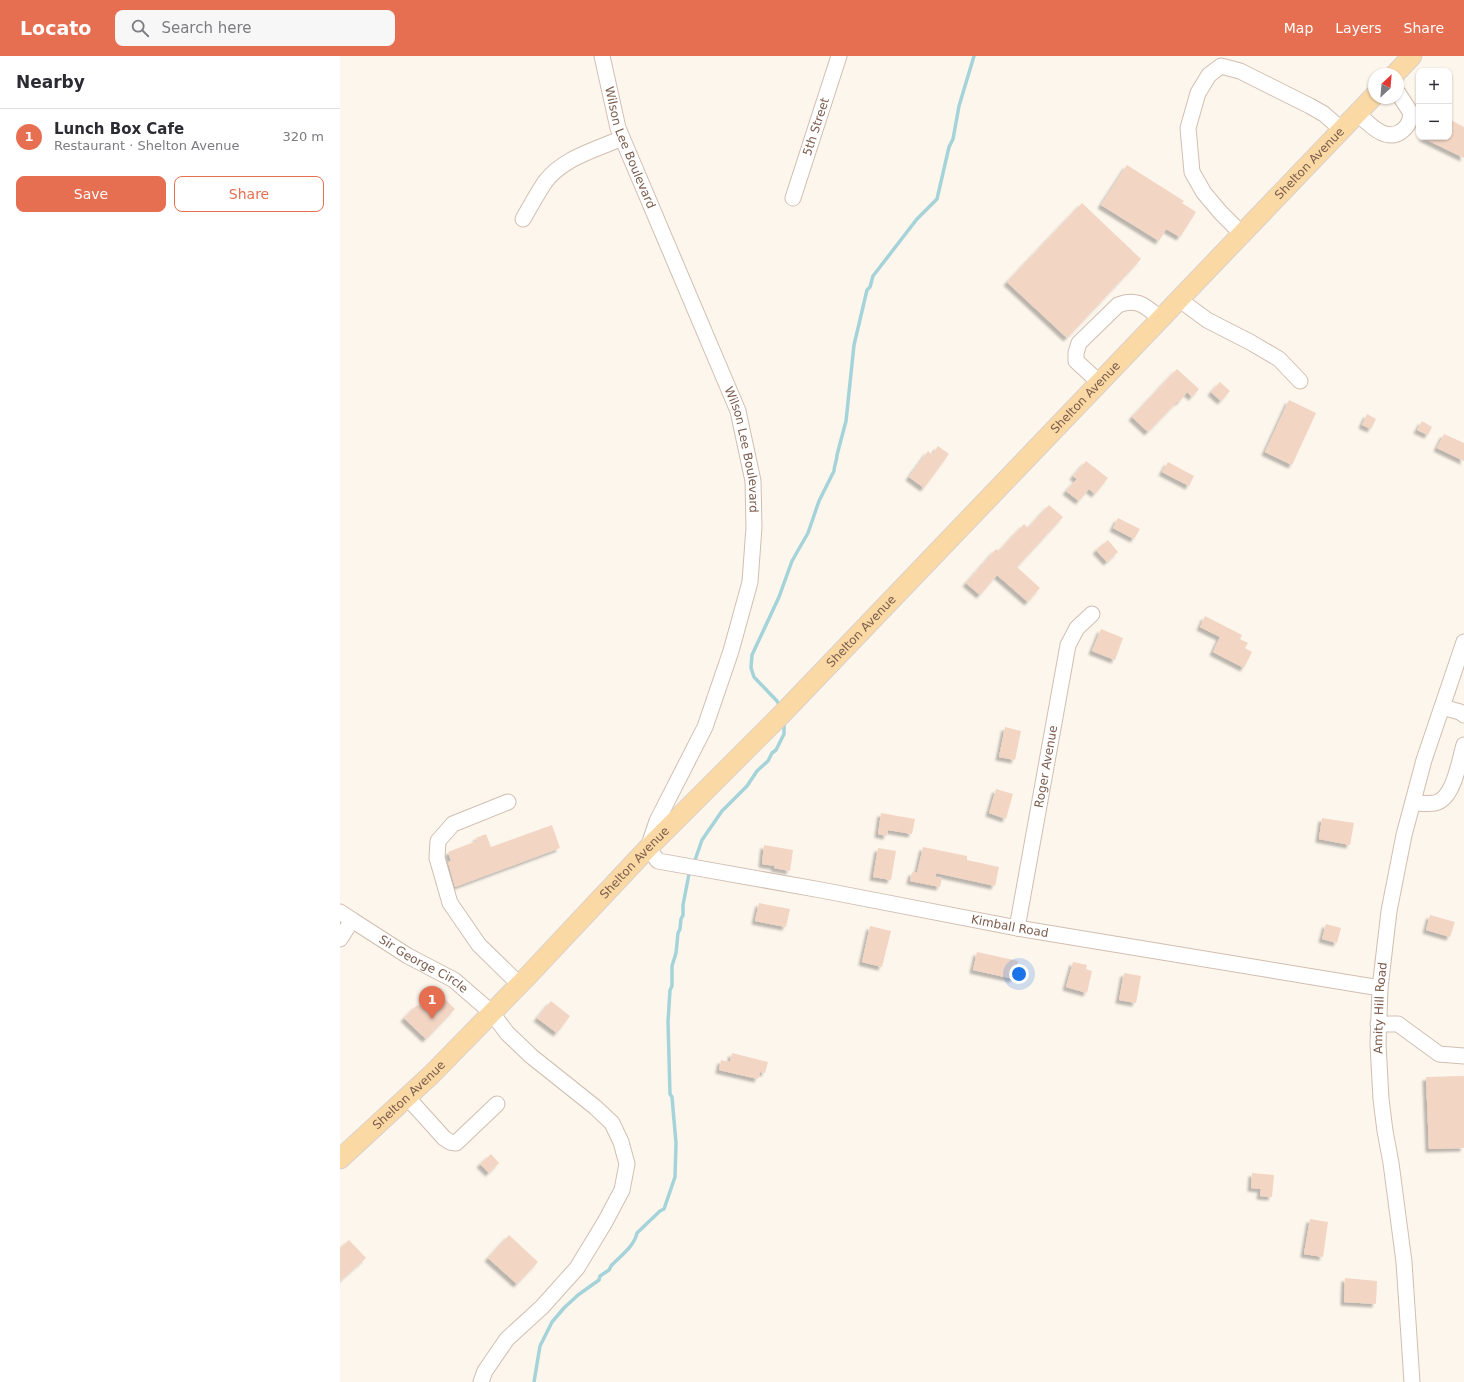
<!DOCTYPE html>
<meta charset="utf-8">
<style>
:root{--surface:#fff;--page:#f7f7f7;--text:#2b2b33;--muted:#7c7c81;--line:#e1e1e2;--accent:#e76f51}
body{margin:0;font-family:"DejaVu Sans",sans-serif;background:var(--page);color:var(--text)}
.controls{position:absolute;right:12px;top:12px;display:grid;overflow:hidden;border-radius:8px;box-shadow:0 1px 3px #0004}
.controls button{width:36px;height:36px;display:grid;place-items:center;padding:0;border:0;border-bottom:1px solid var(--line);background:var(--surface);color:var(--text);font:20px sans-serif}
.compass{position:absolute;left:1028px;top:12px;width:36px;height:36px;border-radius:50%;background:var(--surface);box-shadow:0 1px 3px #0004;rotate:26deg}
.you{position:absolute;left:679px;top:918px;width:14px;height:14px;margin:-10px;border:3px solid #fff;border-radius:50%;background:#1a73e8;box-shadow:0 0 0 6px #1a73e833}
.badge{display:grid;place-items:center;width:26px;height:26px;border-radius:50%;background:var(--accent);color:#fff;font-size:13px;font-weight:700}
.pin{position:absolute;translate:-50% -33px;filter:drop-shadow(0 1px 2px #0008)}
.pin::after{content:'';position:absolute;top:21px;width:14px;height:12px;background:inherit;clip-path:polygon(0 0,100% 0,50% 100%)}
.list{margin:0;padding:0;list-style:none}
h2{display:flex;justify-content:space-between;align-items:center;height:52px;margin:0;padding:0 16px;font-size:17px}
h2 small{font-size:13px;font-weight:400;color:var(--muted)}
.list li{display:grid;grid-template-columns:26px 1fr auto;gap:12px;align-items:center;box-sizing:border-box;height:56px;padding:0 16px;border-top:1px solid var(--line)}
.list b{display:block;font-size:15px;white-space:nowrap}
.list p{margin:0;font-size:13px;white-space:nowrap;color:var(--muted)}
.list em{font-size:13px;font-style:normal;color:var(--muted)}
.actions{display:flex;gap:8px;padding:12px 16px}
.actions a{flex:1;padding:9px 0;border:1px solid var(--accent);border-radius:8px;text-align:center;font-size:14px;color:var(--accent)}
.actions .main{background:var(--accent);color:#fff}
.icon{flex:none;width:22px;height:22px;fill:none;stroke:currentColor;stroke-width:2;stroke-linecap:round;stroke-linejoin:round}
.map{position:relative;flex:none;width:1124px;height:1326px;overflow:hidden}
header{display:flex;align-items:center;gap:24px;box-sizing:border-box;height:56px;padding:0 20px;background:var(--accent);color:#fff}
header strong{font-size:19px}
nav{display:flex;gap:22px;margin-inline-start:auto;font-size:14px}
.search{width:280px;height:36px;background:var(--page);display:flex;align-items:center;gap:10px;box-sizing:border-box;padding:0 14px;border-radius:8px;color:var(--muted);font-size:15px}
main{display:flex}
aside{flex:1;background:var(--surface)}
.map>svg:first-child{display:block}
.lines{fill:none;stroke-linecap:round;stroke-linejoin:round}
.stream{stroke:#a5d3da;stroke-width:3.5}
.building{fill:#f3d5c3;filter:url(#shadow)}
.minor-casing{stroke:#d1beb0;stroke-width:17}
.major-casing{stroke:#dad1cd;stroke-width:21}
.minor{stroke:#fff;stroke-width:15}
.major{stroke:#fbd9a5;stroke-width:19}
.labels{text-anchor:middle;stroke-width:3.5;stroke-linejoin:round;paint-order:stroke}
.street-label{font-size:12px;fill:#7a5c4d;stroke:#fffaf3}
</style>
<header>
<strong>Locato</strong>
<div class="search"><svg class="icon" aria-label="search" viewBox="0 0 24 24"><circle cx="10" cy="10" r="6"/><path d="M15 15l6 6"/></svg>Search here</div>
<nav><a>Map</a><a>Layers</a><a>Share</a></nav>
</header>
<main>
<aside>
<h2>Nearby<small></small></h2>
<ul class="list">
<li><span class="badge">1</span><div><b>Lunch Box Cafe</b><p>Restaurant · Shelton Avenue</p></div><em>320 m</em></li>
</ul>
<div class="actions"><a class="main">Save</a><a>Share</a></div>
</aside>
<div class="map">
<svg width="1124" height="1326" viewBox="0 0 1124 1326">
<defs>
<filter id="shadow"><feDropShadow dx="-3.5" dy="3.5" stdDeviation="1" flood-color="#0004"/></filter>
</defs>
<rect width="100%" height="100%" fill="#fdf6ec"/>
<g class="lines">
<g class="stream">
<path d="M441,652L437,645L414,621L411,612L412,599L439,541L452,505L468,477L479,445L494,415C494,409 497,405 497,399L506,365L514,289L527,234L530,231L533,220L577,163L597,143L609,91L613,83L619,50L634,0"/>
<polyline points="354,807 362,784 382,755 407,730 417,715 428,705 432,697 436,694 444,678 444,666"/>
<path d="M194,1326L200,1290L212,1266L224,1252L238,1239L259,1224L260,1220L269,1214L271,1210C280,1200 294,1191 297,1177L320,1155L324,1153L335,1121L336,1087L332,1041L330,1038L328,966L330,934L332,930V910L336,897L338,877L340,873L341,863L343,859V849L349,818L352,815"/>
</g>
</g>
<g class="building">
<polygon points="1109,63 1124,71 1124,102 1081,81 1109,81"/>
<polygon points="787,109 844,145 842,147 856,156 840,181 826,173 819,185 761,149"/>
<polygon points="742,147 801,203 727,282 667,226"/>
<polygon points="837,313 859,333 852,341 847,336 839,346 838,345 808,376 792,361"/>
<polygon points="880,326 890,335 881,345 871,336"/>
<polygon points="949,344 976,357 952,409 925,396"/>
<polygon points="1027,358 1036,363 1031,373 1022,369"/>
<polygon points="1082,365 1092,371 1088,379 1077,374"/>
<polygon points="1104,378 1124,387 1124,405 1097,392"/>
<polygon points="598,390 609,398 584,432 569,421 588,395 592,399"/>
<polygon points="746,405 768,422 755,438 749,433 739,445 726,435 737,423 733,420"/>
<polygon points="828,406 854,420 849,430 822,416"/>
<polygon points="709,449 723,461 677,511 700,532 688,546 657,519 640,539 626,527 656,493 659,495 684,468 688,472"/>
<polygon points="778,462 800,473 794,483 773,472"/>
<polygon points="768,484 778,496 767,506 756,494"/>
<polygon points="865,560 902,579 900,583 908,587 905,592 912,596 904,612 873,596 880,581 860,571"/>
<polygon points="761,573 783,582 775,604 752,595"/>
<polygon points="665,671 681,675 675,704 659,701"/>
<polygon points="656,733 673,738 666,763 649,757"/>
<polygon points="541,757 575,763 572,778 548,774 547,780 538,778"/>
<polygon points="982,762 1014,767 1010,789 979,783"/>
<polygon points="212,769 220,792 115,831 108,806 111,805 108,796 137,785 136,782 146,778 151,791"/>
<polygon points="424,789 453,794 450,815 434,812 435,810 422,808"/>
<polygon points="583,791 627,800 627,804 659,811 655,830 596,817 596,821 602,822 600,831 570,825 572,816 577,817"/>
<polygon points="538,792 556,795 551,824 533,821"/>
<polygon points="419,847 450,853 446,871 415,865"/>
<polygon points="1090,859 1115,866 1110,881 1086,874"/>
<polygon points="986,868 1001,872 997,887 982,883"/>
<polygon points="530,870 551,875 542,911 522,906"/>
<polygon points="637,896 678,905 674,923 633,914"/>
<polygon points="733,906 747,909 746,913 752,915 747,937 726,931"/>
<polygon points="784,917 801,920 796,947 779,944"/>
<polygon points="90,939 96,945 101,939 115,953 86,983 64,962 77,949 79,951"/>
<polygon points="211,945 230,960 217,977 197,962"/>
<polygon points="392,997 428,1006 425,1017 420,1016 418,1023 379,1014 381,1004 390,1006"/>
<polygon points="1124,1020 1124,1092 1089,1093 1086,1021"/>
<polygon points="151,1098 159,1107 149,1117 140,1108"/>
<polygon points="912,1117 934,1119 932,1141 920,1140 921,1133 911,1132"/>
<polygon points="970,1163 988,1166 983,1201 964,1198"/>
<polygon points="169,1179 198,1206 177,1228 148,1202"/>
<polygon points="9,1184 26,1202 0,1225 0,1192"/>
<polygon points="1005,1222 1037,1225 1036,1248 1004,1246"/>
</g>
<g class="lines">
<defs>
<g id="minor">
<path id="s1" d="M262,0L278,72L398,355L413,425L414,471L410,526L391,595L365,671L317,765L308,792L318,805L481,834L677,872L1040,932"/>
<path d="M1017,57C1030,69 1047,88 1063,74C1069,69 1070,64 1071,57L1058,37"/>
<path id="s2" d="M453,142L499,0"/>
<path d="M183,163C190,151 197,138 205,126C224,101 256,94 282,82"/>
<polyline points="902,178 881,157 864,137 852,116 848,72 858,37 869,19 881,10 900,15 970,50 984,58 1002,74"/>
<polyline points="840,244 867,264 910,286 939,303 960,325"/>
<path d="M760,327L736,305V297L739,287L778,249C798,241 806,251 821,263"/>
<polyline points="1102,651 1120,656 1124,659"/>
<polyline points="168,746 113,768 98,785 97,802 110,847 139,889 180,929"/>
<path d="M1073,747C1080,747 1088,748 1095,747C1114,743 1119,705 1124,689"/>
<polyline points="0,856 12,864 0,883"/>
<path id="s3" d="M12,864L68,900L114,924L152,957L167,977L191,1000L255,1051L272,1067L281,1086L287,1108L282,1134L265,1166L237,1212L202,1251L167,1283L145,1315L141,1326"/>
<path id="s4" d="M677,872L728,589L737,572L752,558"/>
<polyline points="1038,968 1058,968 1099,998 1124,1000"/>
<polyline points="67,1041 104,1082 110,1086 116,1087 157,1048"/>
<path id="s5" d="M1072,1326L1064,1206L1051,1107L1045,1075L1041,1043L1038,988L1040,932L1049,855L1064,779L1084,704L1124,586"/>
</g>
<g id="major">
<polyline points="1055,18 1072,0"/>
<path id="s6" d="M0,1103L91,1019L185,923L308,792L442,658L1034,40"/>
</g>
</defs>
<use href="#minor" class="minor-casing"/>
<use href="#major" class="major-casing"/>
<use href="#minor" class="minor"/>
<use href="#major" class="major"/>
</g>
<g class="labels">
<g class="street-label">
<text dy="4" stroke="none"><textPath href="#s2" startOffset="75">5th Street</textPath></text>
<text dy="4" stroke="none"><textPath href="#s1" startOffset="96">Wilson Lee Boulevard</textPath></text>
<text dy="4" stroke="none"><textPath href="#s6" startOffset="1390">Shelton Avenue</textPath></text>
<text dy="4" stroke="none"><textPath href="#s6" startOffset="1066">Shelton Avenue</textPath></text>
<text dy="4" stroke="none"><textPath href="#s1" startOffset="420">Wilson Lee Boulevard</textPath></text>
<text dy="4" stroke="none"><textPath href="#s6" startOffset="742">Shelton Avenue</textPath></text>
<text dy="4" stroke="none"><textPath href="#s4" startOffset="164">Roger Avenue</textPath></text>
<text dy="4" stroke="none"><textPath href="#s6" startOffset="418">Shelton Avenue</textPath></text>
<text dy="4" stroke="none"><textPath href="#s1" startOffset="1214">Kimball Road</textPath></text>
<text dy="4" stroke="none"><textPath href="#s3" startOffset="84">Sir George Circle</textPath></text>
<text dy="4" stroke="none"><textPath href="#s5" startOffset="376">Amity Hill Road</textPath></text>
<text dy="4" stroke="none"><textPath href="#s6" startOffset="94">Shelton Avenue</textPath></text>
</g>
</g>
</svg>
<div class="controls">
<button>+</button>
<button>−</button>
</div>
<svg class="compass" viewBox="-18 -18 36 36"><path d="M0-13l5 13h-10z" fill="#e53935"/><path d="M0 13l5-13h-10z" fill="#7c7c81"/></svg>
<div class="you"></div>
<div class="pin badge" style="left:92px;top:963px">1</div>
</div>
</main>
